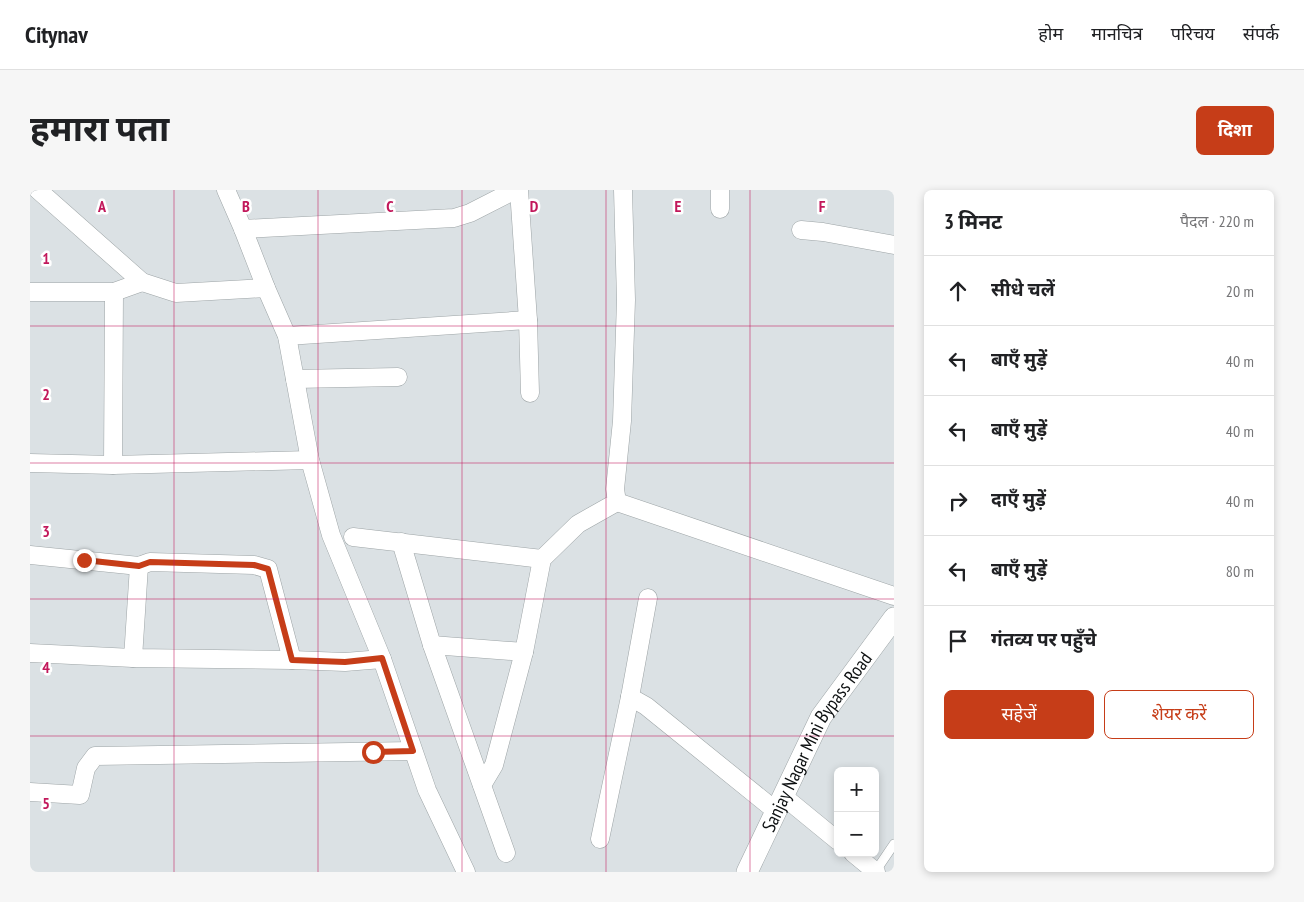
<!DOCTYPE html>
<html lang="hi">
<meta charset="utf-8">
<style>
:root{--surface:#fff;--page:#f6f6f6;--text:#202124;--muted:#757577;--line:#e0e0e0;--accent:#c63d18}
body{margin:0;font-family:"PT Sans Narrow","Noto Sans Devanagari",sans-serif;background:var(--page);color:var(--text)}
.controls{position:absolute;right:15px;bottom:15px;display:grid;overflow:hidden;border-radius:8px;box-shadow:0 2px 8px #0003}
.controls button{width:45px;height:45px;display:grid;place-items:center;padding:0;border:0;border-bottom:1px solid var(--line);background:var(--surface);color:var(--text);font:25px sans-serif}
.stop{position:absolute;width:15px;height:15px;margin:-11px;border:4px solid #c63d18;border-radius:50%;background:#fff}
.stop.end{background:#c63d18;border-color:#fff;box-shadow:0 1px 5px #0008}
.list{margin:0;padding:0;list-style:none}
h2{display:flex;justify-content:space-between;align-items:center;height:65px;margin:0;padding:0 20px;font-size:21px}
h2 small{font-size:16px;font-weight:400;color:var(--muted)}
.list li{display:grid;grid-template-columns:32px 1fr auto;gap:15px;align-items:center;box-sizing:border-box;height:70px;padding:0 20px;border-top:1px solid var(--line)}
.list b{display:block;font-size:19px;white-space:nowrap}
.list em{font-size:16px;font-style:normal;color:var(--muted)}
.actions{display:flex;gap:10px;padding:15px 20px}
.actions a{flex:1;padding:11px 0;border:1px solid var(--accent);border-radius:8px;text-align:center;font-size:18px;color:var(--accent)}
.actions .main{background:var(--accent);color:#fff}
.icon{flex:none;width:28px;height:28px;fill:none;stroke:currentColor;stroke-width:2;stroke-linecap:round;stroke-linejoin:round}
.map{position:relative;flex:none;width:864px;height:682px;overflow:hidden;border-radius:8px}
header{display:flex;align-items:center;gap:30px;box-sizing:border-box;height:70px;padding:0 25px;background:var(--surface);border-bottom:1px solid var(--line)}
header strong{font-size:24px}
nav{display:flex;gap:28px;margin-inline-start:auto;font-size:18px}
.intro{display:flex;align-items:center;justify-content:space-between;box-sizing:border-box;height:120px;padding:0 30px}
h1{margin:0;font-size:35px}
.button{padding:12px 22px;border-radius:8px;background:var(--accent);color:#fff;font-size:18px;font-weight:700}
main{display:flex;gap:30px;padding:0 30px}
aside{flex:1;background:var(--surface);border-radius:8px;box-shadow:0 2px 8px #0003}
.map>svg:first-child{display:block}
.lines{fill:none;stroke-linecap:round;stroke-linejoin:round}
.service-casing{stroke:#9da4a6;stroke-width:10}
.minor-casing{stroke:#9da4a6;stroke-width:19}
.tertiary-casing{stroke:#9da4a6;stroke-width:22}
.service{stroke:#fff;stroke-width:9}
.minor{stroke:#fff;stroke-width:18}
.tertiary{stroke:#fff;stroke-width:21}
.route{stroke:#c63d18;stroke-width:6}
.grid{fill:none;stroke:#c2185b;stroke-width:1;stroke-opacity:0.55}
.labels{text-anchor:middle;stroke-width:5;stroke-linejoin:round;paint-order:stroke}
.street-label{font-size:19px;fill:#0d1011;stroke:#fff}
.grid-label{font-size:16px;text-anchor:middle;font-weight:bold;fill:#c2185b;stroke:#fff;stroke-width:5;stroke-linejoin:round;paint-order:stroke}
</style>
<header>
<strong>Citynav</strong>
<nav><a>होम</a><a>मानचित्र</a><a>परिचय</a><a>संपर्क</a></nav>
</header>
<div class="intro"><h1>हमारा पता</h1><a class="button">दिशा</a></div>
<main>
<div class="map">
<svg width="864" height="682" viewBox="0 0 864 682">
<rect width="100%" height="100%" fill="#dbe1e4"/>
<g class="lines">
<defs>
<polyline id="service" points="845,682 864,654"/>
<g id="minor">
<polyline points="8,0 112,92 146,103 236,98"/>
<polyline points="196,0 213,39 236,98 257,146 280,270 301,345 352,469 397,600 436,682"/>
<polyline points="489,0 498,130 500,203"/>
<polyline points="690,0 690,19"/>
<polyline points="213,39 424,28 440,23 485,0"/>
<polyline points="771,40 793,42 864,55"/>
<polyline points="0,102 84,102 112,92"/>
<polyline points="257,146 498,130"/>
<polyline points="265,189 368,187"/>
<polyline points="0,273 83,275 280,270"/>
<polyline points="83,275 84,102"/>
<polyline points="587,312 864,406"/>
<polyline points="323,347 512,369"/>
<polyline points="371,352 402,455 476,663"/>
<polyline points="0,365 109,376 120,372 224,375 238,379 262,470"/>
<polyline points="402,455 494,462"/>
<polyline points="0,463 103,468 262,470 315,472 352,469"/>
<polyline points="103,468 109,376"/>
<polyline points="600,507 616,516 746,621"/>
<polyline points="452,595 464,575 494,462 512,369 548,334 587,312 585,299 592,231 596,110 593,0"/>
<polyline points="0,602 50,605 56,578 65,566 383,561"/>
<polyline points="753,606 808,651"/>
<polyline points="570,649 600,507 618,408"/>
<polyline points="823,663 846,682"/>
</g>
<g id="tertiary">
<path id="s1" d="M717,682L791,527L864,428"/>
</g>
</defs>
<use href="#service" class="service-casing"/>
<use href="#minor" class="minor-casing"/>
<use href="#tertiary" class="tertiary-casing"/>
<use href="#service" class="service"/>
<use href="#minor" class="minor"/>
<use href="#tertiary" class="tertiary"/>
</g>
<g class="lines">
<polyline class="route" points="54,370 109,376 120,372 224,375 238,379 262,470 315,472 352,468 383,561 343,562"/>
</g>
<path class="grid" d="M144,0V682M288,0V682M432,0V682M576,0V682M720,0V682M0,136H864M0,273H864M0,409H864M0,546H864"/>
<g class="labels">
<g class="street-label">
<text dy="7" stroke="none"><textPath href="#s1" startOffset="148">Sanjay Nagar Mini Bypass Road</textPath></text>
</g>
</g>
<g class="grid-label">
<text x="72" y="22">A</text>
<text x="216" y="22">B</text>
<text x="360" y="22">C</text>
<text x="504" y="22">D</text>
<text x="648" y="22">E</text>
<text x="792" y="22">F</text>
<text x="16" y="74">1</text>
<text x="16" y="210">2</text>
<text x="16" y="347">3</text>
<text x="16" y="483">4</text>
<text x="16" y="619">5</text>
</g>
</svg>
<div class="controls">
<button>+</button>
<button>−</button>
</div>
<div class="stop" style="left:343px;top:562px"></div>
<div class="stop end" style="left:54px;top:370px"></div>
</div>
<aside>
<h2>3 मिनट<small>पैदल · 220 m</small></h2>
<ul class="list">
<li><svg class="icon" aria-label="ahead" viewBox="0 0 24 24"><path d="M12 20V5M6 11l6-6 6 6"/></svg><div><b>सीधे चलें</b></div><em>20 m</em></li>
<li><svg class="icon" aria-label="left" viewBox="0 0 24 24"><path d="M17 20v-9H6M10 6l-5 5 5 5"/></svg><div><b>बाएँ मुड़ें</b></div><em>40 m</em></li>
<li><svg class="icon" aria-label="left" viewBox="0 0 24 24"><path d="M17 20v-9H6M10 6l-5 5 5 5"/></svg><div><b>बाएँ मुड़ें</b></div><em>40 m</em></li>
<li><svg class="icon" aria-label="right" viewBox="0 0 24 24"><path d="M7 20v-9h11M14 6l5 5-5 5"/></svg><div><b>दाएँ मुड़ें</b></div><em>40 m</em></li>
<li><svg class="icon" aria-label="left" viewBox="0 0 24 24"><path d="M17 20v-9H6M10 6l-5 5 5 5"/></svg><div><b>बाएँ मुड़ें</b></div><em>80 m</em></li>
<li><svg class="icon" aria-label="arrive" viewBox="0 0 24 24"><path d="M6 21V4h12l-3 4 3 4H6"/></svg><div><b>गंतव्य पर पहुँचे</b></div></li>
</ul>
<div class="actions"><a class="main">सहेजें</a><a>शेयर करें</a></div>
</aside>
</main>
